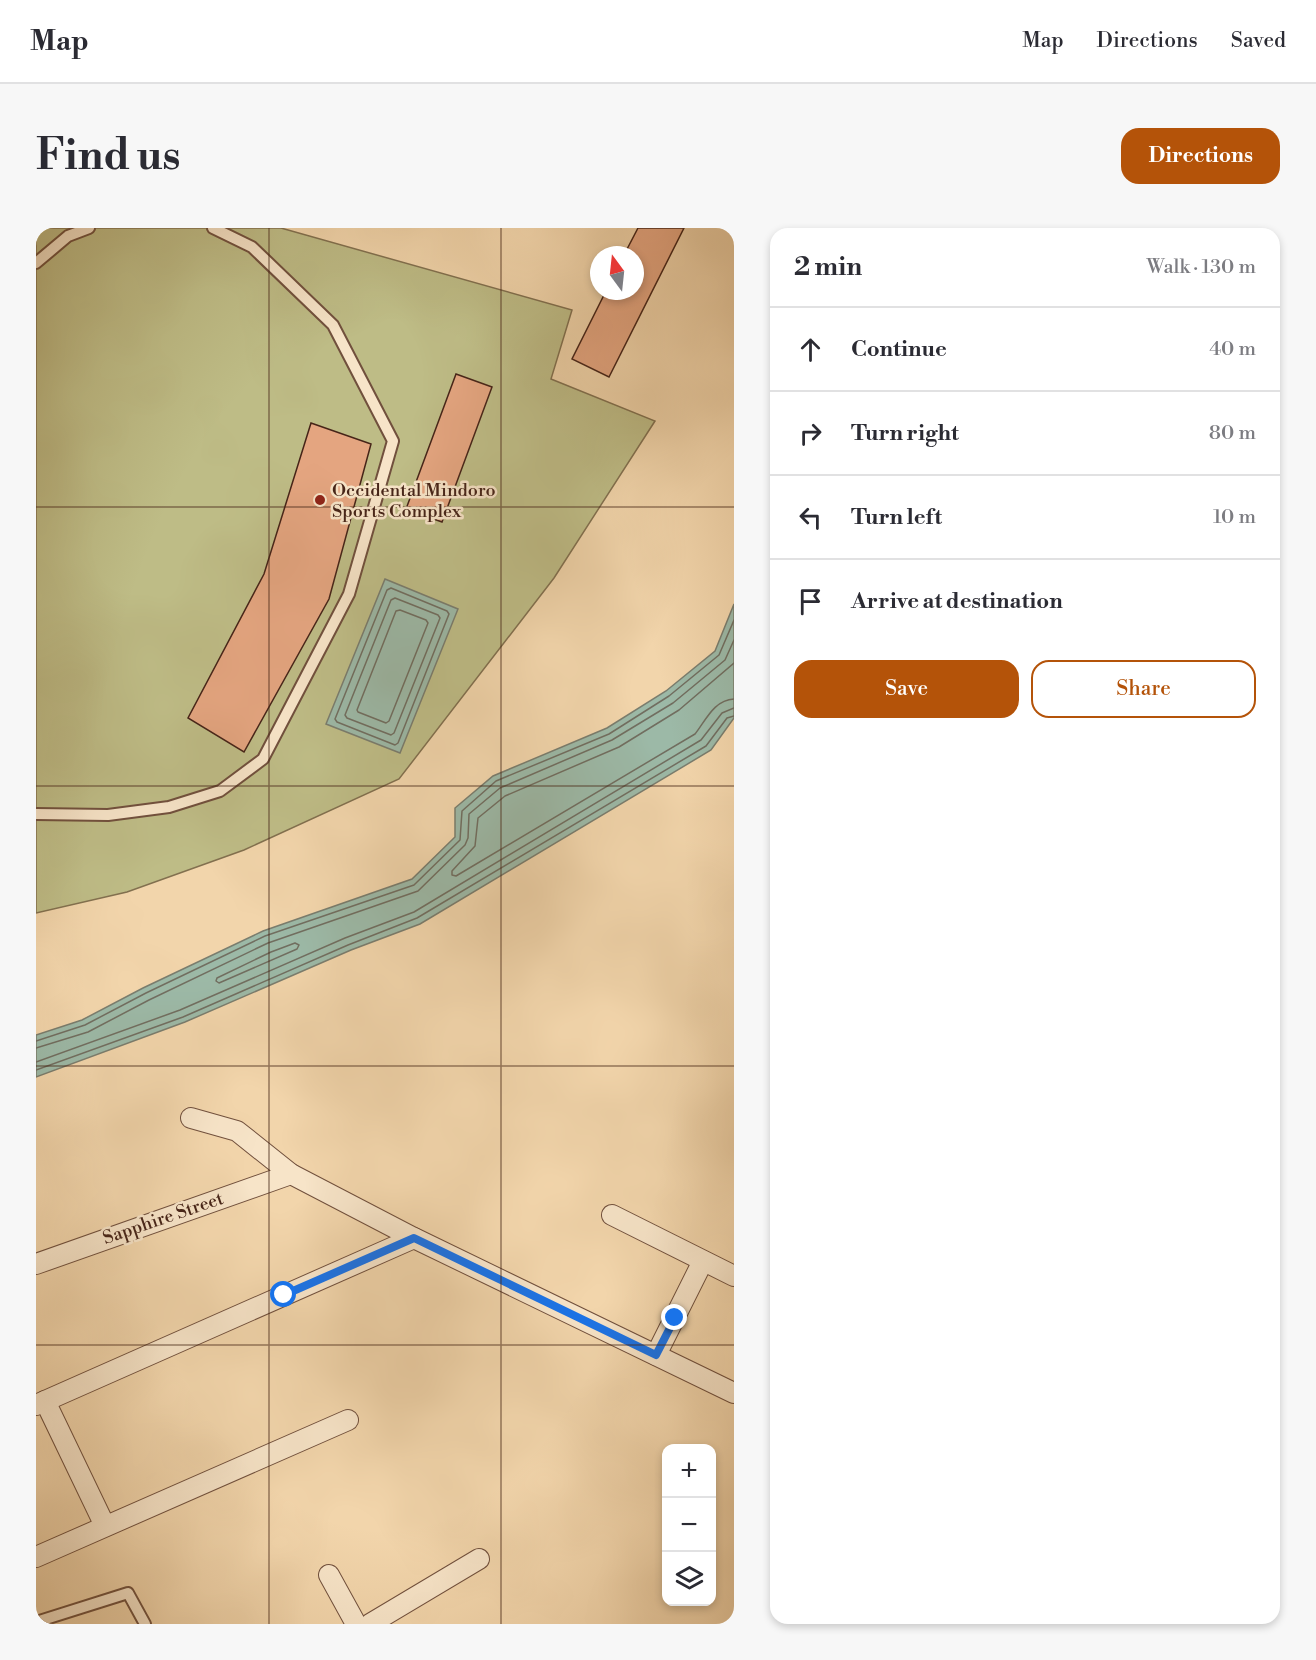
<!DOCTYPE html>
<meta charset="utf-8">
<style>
:root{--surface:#fff;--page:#f7f7f7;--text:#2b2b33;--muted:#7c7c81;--line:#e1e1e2;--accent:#b45309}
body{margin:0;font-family:"Libre Bodoni",serif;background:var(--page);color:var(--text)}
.controls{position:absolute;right:18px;bottom:18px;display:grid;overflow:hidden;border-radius:12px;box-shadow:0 3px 9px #0003}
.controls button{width:54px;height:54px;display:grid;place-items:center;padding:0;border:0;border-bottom:2px solid var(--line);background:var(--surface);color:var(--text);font:30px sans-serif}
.compass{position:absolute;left:554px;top:18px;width:54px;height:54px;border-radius:50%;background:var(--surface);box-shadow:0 3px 9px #0003;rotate:345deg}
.stop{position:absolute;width:18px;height:18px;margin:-14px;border:4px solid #1a73e8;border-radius:50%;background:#fff}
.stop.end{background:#1a73e8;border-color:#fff;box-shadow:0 2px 6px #0008}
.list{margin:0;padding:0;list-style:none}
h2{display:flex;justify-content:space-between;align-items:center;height:78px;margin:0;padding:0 24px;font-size:26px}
h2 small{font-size:20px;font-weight:400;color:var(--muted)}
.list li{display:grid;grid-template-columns:39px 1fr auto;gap:18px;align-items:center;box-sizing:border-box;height:84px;padding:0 24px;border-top:2px solid var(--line)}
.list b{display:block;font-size:22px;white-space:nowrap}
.list em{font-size:20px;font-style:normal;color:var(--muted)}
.actions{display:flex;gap:12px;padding:18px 24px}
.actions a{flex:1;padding:14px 0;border:2px solid var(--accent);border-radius:18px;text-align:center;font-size:21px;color:var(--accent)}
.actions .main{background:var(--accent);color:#fff}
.icon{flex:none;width:33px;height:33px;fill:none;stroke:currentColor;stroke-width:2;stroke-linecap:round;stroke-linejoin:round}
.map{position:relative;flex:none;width:698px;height:1396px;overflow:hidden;border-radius:18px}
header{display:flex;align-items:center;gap:36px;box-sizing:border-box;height:84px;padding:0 30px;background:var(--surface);border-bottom:2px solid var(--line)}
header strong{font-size:28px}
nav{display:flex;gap:33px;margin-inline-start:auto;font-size:21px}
.intro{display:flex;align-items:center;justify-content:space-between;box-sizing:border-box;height:144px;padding:0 36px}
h1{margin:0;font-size:42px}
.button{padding:15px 27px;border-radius:18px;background:var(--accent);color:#fff;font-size:21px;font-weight:700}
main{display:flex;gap:36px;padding:0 36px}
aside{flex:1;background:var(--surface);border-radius:18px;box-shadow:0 3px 9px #0003}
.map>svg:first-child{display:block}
.green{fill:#bebc86;stroke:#82704f;stroke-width:1.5}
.water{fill:#9cb9a7;stroke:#7a7d6e;stroke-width:1.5}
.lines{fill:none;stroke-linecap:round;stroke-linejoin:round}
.shore{stroke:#716e60;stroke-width:1.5}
.building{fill:#e4a580;stroke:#462418;stroke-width:1.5}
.service-casing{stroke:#71503d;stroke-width:14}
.minor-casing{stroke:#71503d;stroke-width:22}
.service{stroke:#f7e4c8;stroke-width:10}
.minor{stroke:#f7e4c8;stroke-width:20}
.route{stroke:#1a73e8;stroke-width:8}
.grid{fill:none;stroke:#462418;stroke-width:1.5;stroke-opacity:0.55}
.poi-dot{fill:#8f2418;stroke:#f7e4c8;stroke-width:2}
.labels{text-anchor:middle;stroke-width:5;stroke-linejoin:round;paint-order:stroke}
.poi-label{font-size:18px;fill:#462418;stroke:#f7e4c8;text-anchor:start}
.street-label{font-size:18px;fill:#462418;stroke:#f7e4c8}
</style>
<header>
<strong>Map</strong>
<nav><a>Map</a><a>Directions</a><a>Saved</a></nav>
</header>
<div class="intro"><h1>Find us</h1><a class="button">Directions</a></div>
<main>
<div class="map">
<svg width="698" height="1396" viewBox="0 0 698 1396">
<rect width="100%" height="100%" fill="#f2d5ab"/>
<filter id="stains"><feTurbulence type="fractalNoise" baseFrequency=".00333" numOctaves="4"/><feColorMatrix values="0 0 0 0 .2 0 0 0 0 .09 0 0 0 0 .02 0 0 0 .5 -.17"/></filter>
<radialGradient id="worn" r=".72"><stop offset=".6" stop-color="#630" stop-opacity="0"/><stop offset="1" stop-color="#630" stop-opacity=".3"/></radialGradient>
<polygon class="green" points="0,0 245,0 536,82 515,151 619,193 518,350 363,551 208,622 91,664 0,685"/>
<g class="water">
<polygon points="349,351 422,381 364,525 290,496"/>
<polygon points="698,376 698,490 675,522 384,696 315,722 149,794 0,849 0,807 46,792 107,760 227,703 376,651 419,609 419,580 457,548 571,500 630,463 679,423"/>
</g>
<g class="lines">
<g class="shore">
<polygon points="355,360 411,383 413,386 362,515 359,517 301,494 299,491 351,362"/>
<polygon points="359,370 402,387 404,390 358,505 355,507 311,490 309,487 355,372"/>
<polygon points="364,382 390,392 392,395 353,493 350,495 322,484 321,482 360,383"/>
<path d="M698,435L643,482L583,519L469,568L442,590L439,618L416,643V647L420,648L659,506C670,492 678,472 698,471"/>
<polygon points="259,715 263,717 261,721 183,755 180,753 181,750 235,724"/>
<polyline points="0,813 49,797 110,765 229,708 378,657 424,612 426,583 460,553 573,506 633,468 683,427 698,392"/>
<polyline points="0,820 52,804 113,772 232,715 382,663 429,617 432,610 433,586 464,560 576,512 637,475 689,432 698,412"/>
<polyline points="0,834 144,782 309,710 378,684 665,512 686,485 698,480"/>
<polyline points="0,842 147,789 312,717 381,690 670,518 691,490 698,488"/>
</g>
</g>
<g class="building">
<polygon points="602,0 648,0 573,149 536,131 570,63 599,63 599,27 588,27"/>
<polygon points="420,146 456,159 406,294 370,281"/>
<polygon points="275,195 335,216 293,371 208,524 152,490 228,346"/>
</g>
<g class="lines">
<defs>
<g id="service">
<polyline points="0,35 32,8 53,0"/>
<polyline points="0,586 72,587 133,579 184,563 227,531 313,366 357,213 297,97 216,19 177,0"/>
<polyline points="0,1394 92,1365 109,1396"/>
</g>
<g id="minor">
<polyline points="155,890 201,903 255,946 378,1010 698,1165"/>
<polyline points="576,987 698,1048"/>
<polyline points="0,1036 255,946"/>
<polyline points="620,1127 667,1033"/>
<polyline points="9,1173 69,1298"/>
<polyline points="0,1177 378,1010"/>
<polyline points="0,1329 312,1192"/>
<polyline points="293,1347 320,1396"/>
<polyline points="334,1396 443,1331"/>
</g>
</defs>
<use href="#service" class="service-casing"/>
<use href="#minor" class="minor-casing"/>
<use href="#service" class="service"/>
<use href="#minor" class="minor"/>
</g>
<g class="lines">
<polyline class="route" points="248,1067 378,1010 620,1127 639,1090"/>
</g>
<path class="grid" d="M233,0V1396M465,0V1396M0,279H698M0,558H698M0,838H698M0,1117H698"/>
<circle class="poi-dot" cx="284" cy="272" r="6"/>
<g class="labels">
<g class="poi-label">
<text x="296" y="268">Occidental Mindoro<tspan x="296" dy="21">Sports Complex</tspan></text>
</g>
<g class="street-label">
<text transform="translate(127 990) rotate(-19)" y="6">Sapphire Street</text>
</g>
</g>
<rect width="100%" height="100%" filter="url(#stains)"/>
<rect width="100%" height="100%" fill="url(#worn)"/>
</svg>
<div class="controls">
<button>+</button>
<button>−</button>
<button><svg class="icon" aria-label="layers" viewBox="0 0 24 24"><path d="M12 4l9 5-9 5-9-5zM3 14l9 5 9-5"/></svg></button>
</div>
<svg class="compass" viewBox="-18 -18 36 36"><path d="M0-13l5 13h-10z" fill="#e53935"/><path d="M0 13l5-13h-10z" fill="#7c7c81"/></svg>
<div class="stop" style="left:248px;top:1067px"></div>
<div class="stop end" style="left:639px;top:1090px"></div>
</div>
<aside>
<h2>2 min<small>Walk · 130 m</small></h2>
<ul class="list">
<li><svg class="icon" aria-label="ahead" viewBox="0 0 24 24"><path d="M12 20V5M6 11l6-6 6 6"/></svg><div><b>Continue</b></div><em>40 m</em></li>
<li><svg class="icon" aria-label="right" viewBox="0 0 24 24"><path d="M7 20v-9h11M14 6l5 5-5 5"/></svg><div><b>Turn right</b></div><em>80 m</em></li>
<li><svg class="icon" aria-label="left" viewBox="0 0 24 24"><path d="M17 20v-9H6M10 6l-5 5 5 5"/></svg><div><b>Turn left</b></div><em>10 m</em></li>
<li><svg class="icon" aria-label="arrive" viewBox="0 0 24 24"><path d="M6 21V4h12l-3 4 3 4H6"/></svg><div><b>Arrive at destination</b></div></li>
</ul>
<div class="actions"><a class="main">Save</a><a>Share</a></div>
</aside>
</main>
